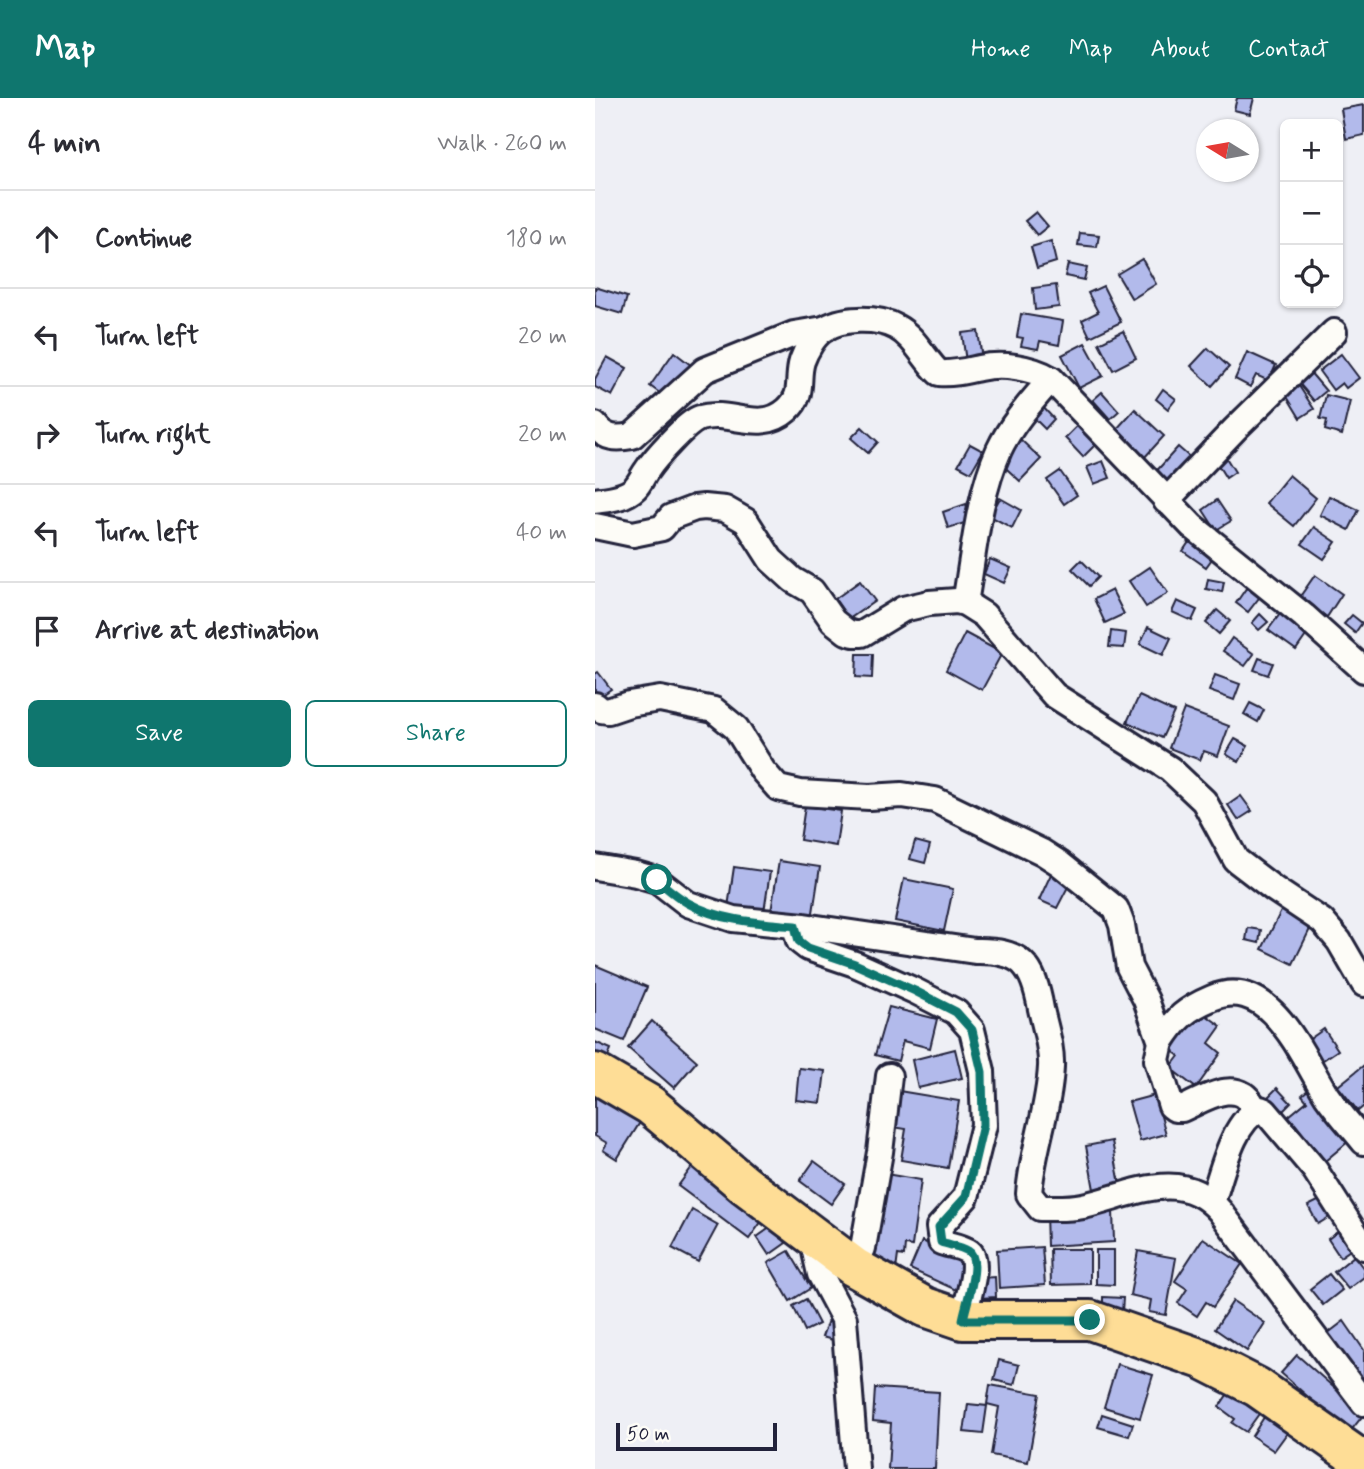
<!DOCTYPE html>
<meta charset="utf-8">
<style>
:root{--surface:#fff;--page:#f7f7f7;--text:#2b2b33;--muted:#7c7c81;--line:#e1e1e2;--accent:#0f766e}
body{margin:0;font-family:Mynerve,sans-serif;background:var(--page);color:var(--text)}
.controls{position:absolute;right:21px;top:21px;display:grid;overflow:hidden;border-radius:10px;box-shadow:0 2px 5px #0004}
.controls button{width:63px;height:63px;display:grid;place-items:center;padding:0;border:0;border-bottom:2px solid var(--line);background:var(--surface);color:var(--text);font:35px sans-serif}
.compass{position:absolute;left:601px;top:21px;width:63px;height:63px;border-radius:50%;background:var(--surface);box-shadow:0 2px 5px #0004;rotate:281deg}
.scale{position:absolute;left:21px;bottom:18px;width:161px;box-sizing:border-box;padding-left:7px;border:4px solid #22223b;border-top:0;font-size:19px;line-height:24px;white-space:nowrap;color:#22223b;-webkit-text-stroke:5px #fdfcf7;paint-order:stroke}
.stop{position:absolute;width:21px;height:21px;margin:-16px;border:5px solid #0f766e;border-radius:50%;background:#fff}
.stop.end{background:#0f766e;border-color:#fff;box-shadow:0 2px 7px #0008}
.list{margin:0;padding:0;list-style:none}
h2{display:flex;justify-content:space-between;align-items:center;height:91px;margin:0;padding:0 28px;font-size:30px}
h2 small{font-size:23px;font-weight:400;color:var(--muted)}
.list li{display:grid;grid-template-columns:46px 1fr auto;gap:21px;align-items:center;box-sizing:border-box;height:98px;padding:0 28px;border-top:2px solid var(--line)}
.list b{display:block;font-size:26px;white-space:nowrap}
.list em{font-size:23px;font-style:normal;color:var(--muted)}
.actions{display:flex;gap:14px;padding:21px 28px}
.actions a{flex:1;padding:16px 0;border:2px solid var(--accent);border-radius:10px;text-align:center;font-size:24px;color:var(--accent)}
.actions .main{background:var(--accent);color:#fff}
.icon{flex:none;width:38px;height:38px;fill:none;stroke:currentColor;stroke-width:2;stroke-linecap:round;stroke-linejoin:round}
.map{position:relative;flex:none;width:769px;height:1371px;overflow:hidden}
header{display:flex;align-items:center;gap:42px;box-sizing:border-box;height:98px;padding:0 35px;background:var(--accent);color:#fff}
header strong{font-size:33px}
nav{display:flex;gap:38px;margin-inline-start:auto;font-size:24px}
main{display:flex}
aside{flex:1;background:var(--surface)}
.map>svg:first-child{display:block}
.building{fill:#b2baeb;stroke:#22223b;stroke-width:2}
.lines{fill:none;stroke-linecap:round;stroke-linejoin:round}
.minor-casing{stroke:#22223b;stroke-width:30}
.primary-casing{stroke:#22223b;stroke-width:44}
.minor{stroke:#fdfcf7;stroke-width:24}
.primary{stroke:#fedd96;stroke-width:38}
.route{stroke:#0f766e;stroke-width:9}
</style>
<header>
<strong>Map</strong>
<nav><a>Home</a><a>Map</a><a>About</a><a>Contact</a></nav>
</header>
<main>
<aside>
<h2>4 min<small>Walk · 260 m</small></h2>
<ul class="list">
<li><svg class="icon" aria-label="ahead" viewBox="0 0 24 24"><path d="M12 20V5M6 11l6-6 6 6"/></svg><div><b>Continue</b></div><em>180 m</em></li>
<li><svg class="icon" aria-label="left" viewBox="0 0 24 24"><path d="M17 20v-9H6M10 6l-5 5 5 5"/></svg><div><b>Turn left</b></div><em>20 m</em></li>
<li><svg class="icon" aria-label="right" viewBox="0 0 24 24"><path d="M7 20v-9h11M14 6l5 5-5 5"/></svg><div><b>Turn right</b></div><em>20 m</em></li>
<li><svg class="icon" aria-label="left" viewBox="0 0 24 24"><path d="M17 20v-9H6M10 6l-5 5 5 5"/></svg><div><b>Turn left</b></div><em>40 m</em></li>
<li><svg class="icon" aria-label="arrive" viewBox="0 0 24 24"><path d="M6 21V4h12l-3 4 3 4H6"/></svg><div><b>Arrive at destination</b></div></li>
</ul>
<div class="actions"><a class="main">Save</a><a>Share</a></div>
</aside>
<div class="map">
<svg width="769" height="1371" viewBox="0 0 769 1371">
<rect width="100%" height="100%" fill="#eeeff5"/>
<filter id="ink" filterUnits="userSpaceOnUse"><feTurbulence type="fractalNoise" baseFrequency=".0143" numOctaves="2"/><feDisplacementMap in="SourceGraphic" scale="14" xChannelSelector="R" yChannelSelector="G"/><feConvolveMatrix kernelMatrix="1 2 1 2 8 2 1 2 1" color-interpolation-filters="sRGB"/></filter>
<g filter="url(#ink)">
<g class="building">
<polygon points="642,0 659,0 655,16 639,12"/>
<polygon points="769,7 769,37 751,41 746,11"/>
<polygon points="441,114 453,128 442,137 430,123"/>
<polygon points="485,135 504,137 502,149 483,147"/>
<polygon points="456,143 461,164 442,170 436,149"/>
<polygon points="547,161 561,186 537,201 522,176"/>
<polygon points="473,166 492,170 489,182 470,178"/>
<polygon points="461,187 464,209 440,212 438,190"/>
<polygon points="508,188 526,224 495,239 487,222 503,214 493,195"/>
<polygon points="0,189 32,199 27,216 0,208"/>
<polygon points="426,216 468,223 464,247 445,243 443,251 426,248 428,240 422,239"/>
<polygon points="383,233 387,261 371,264 367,235"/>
<polygon points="528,233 541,260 518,272 504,245"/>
<polygon points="490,245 508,278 484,290 467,257"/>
<polygon points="613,250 634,269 617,288 596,268"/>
<polygon points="79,254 97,268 73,301 55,288"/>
<polygon points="652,254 681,267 674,283 661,277 655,289 640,281"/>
<polygon points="746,256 764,280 751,290 747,285 738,292 724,273"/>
<polygon points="12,259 32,270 17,298 0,289 0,281"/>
<polygon points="714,273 731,293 719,303 702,283"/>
<polygon points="704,288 719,311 705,320 691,297"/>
<polygon points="568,291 581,301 573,311 561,301"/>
<polygon points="507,294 524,313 515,321 498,302"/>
<polygon points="731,297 755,303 747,337 730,332 732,322 725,321"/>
<polygon points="446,307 459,321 450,331 436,317"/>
<polygon points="540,311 569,338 549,360 520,333"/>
<polygon points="483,327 501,346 488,359 470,340"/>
<polygon points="267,329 283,344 273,355 256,340"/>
<polygon points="423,339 446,361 425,383 402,362"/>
<polygon points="375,346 388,353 376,374 363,367"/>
<polygon points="583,349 599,363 574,391 558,377"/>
<polygon points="630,358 640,374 631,380 621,364"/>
<polygon points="508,363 515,380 499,386 492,369"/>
<polygon points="465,373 482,397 469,406 452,382"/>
<polygon points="694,377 721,400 699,428 671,405"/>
<polygon points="734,398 764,412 754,432 725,417"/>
<polygon points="405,400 426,412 417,430 395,418"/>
<polygon points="622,402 636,423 621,432 608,412"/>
<polygon points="371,406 376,423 353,430 348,414"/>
<polygon points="719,429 741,444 729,461 707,446"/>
<polygon points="596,441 619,458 611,469 588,453"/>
<polygon points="395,461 416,470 409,485 389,476"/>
<polygon points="486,462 503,479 494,488 477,471"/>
<polygon points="555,469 573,495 551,509 534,483"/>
<polygon points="720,477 747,496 732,519 704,500"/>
<polygon points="613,481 629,484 627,494 611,491"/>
<polygon points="265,483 280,503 254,521 240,501"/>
<polygon points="654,486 667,496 653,514 641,505"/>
<polygon points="517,492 529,516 510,525 499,501"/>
<polygon points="582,503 602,512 597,523 577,514"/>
<polygon points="622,512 635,523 624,536 611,525"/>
<polygon points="688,512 715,532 701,552 673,532"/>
<polygon points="665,516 673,524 664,532 657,525"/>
<polygon points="757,517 767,525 760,535 749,526"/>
<polygon points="553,529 576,540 568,557 545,546"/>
<polygon points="516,533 531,535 529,550 514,549"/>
<polygon points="370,535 407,555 387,592 351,572"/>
<polygon points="637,540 659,556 650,568 628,553"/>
<polygon points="262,556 278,556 277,580 261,579"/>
<polygon points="664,560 678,565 673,577 659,572"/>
<polygon points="3,574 16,591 3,600 0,597 0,576"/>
<polygon points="620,577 645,586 639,602 614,593"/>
<polygon points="544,598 579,614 567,640 532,624"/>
<polygon points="655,605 669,612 663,624 649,616"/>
<polygon points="589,611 634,628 623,658 609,653 605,662 574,650"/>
<polygon points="640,641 653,648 644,664 631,656"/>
<polygon points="646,698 657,713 643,722 633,707"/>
<polygon points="210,708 246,713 241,748 205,742"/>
<polygon points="320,743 335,747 330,765 315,761"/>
<polygon points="184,763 225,769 217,821 176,814"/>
<polygon points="139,769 175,774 169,814 133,809"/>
<polygon points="456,776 475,785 462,810 444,802"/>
<polygon points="309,781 358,791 349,833 300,823"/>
<polygon points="687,811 717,827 698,866 667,851"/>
<polygon points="653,830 666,832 664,845 651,842"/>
<polygon points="0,867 52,889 29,943 0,931"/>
<polygon points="294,909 342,921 335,950 308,943 303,963 280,957"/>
<polygon points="604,912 626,928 614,945 626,955 601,990 575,970 584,958 575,951"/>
<polygon points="57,923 102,963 79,990 33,950"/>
<polygon points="729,931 743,952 725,964 712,943"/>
<polygon points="0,944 16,951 11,964 0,960"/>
<polygon points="360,951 367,980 323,990 317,962"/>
<polygon points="769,967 769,1008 763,1013 743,988"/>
<polygon points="204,970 230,973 226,1005 201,1002"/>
<polygon points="0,988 49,1018 22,1061 8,1052 12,1045 0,1038"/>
<polygon points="682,990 696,1005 687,1014 673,999"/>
<polygon points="714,991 755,1042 730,1063 694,1018 712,1003 707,997"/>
<polygon points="298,992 364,1003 353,1070 306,1062 311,1031 292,1028"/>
<polygon points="560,997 571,1036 545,1043 534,1004"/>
<polygon points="517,1043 526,1092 500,1097 491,1048"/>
<polygon points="103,1061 174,1113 154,1141 83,1088"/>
<polygon points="219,1063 250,1086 236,1106 205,1083"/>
<polygon points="291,1076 326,1082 317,1148 310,1147 309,1158 303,1157 301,1172 278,1168"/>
<polygon points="727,1101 736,1118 723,1126 713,1108"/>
<polygon points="97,1112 123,1127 103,1164 77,1150"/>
<polygon points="518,1112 519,1144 452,1148 451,1115"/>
<polygon points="179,1127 191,1145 174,1157 162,1139"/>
<polygon points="745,1132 758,1150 745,1159 733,1141"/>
<polygon points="608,1140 647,1166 618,1209 611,1204 602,1218 583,1205 592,1191 580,1183"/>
<polygon points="327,1143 373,1163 361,1192 315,1171"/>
<polygon points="447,1149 450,1187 404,1190 402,1152"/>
<polygon points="455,1151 495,1151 495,1186 456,1187"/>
<polygon points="501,1152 519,1152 519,1187 501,1186"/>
<polygon points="194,1153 216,1190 195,1203 173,1165"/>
<polygon points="543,1153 581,1160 571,1217 554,1214 556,1202 535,1197"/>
<polygon points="759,1158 769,1171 769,1179 753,1191 739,1174"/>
<polygon points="734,1176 747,1192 728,1207 715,1191"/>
<polygon points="400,1179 401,1199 385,1200 385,1180"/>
<polygon points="508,1199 528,1200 527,1214 508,1212"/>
<polygon points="211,1201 224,1226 210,1233 198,1208"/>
<polygon points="638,1203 670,1225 652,1253 620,1231"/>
<polygon points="233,1222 244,1225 238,1242 227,1239"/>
<polygon points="749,1223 769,1252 769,1287 732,1236"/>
<polygon points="702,1257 769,1316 754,1335 686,1275"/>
<polygon points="404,1262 424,1267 419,1287 399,1282"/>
<polygon points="522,1266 558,1277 545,1320 509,1309"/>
<polygon points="395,1287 445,1296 433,1364 396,1357 404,1309 392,1306"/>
<polygon points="280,1290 344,1294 340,1371 293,1371 296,1325 278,1323"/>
<polygon points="636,1291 666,1313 651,1334 637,1325 640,1321 624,1309"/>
<polygon points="373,1306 392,1308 388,1336 369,1334"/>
<polygon points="507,1316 538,1326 534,1338 503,1329"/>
<polygon points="671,1316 695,1331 679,1353 657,1338"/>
</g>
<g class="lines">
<defs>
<g id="minor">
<path d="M0,327C10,341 22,341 37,338L110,272L199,236L229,231"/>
<path d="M0,403C13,401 30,400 40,390C45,385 48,377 52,372C60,360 92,324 105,320C135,311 165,336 192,312C210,296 201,282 207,263C211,252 219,238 228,232C246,219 282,219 301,229C320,239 329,261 344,275C359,276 370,273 384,270C407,265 436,269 456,281L597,428L709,518L769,572"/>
<polyline points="571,403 640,331 739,234"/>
<polyline points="0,428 38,436 67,430 76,419 100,410 109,409 130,411 151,423 176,462 198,482 217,493 238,523 252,534 259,536 267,536 308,511 334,505 362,503 370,505 389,517 459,597 575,671 609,703 641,762 679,791 727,823 744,843 769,886"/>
<path d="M370,505C379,454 383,399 404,352C416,326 437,303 456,281"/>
<path d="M0,607L6,612L13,613L34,606L65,601L119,612L141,630L168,673L183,690L205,695L274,699L307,697L340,702L447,754L464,765L521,811L527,827L534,869L551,902L566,944L562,962L576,1008L580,1011H587C608,1002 642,978 658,1008L657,1015"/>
<path d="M0,769L41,776L62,782L93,806L138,821L209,828L380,853C426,852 438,866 446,911C450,929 457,950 456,969C454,1012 437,1053 434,1096L445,1110C459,1110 474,1111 488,1108C535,1098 585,1067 625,1113L769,1305"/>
<path d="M200,828L204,843L213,850L260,866L320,893L361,914L377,932L387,973L389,1027L371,1099L344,1129L346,1144C354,1147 365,1148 373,1153C388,1161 370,1208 368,1222"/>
<path d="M566,944C581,920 591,911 617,900C676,875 708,961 732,998C743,1014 757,1029 769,1044"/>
<path d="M617,1104C627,1076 637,1023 665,1011L670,1013L720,1072L769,1149"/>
<polyline points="216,1136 225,1176 249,1221 261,1371"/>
<polyline points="259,1169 268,1150 285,1054 294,978"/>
</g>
<polyline id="primary" points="0,975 55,1007 150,1087 259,1169 330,1209 368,1222 495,1222 607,1261 662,1289 769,1364"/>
</defs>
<use href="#minor" class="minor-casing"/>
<use href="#primary" class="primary-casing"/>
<use href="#minor" class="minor"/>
<use href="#primary" class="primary"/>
</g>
</g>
<g class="lines" filter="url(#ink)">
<path class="route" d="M62,782C72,790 82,799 93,805C125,823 164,825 200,828L204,843L213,850L260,866L320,893L361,914L377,932L387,974L388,1027L371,1099L344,1129L346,1144C354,1147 365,1148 373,1153C388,1161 370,1208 368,1222H495"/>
</g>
</svg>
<div class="controls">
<button>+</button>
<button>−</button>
<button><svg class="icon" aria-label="locate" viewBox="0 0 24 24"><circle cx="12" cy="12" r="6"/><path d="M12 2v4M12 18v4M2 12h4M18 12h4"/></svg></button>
</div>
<svg class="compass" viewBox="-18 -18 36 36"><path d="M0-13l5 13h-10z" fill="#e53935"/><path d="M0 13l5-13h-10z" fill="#7c7c81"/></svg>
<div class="scale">50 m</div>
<div class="stop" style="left:62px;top:782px"></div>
<div class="stop end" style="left:495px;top:1222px"></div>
</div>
</main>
